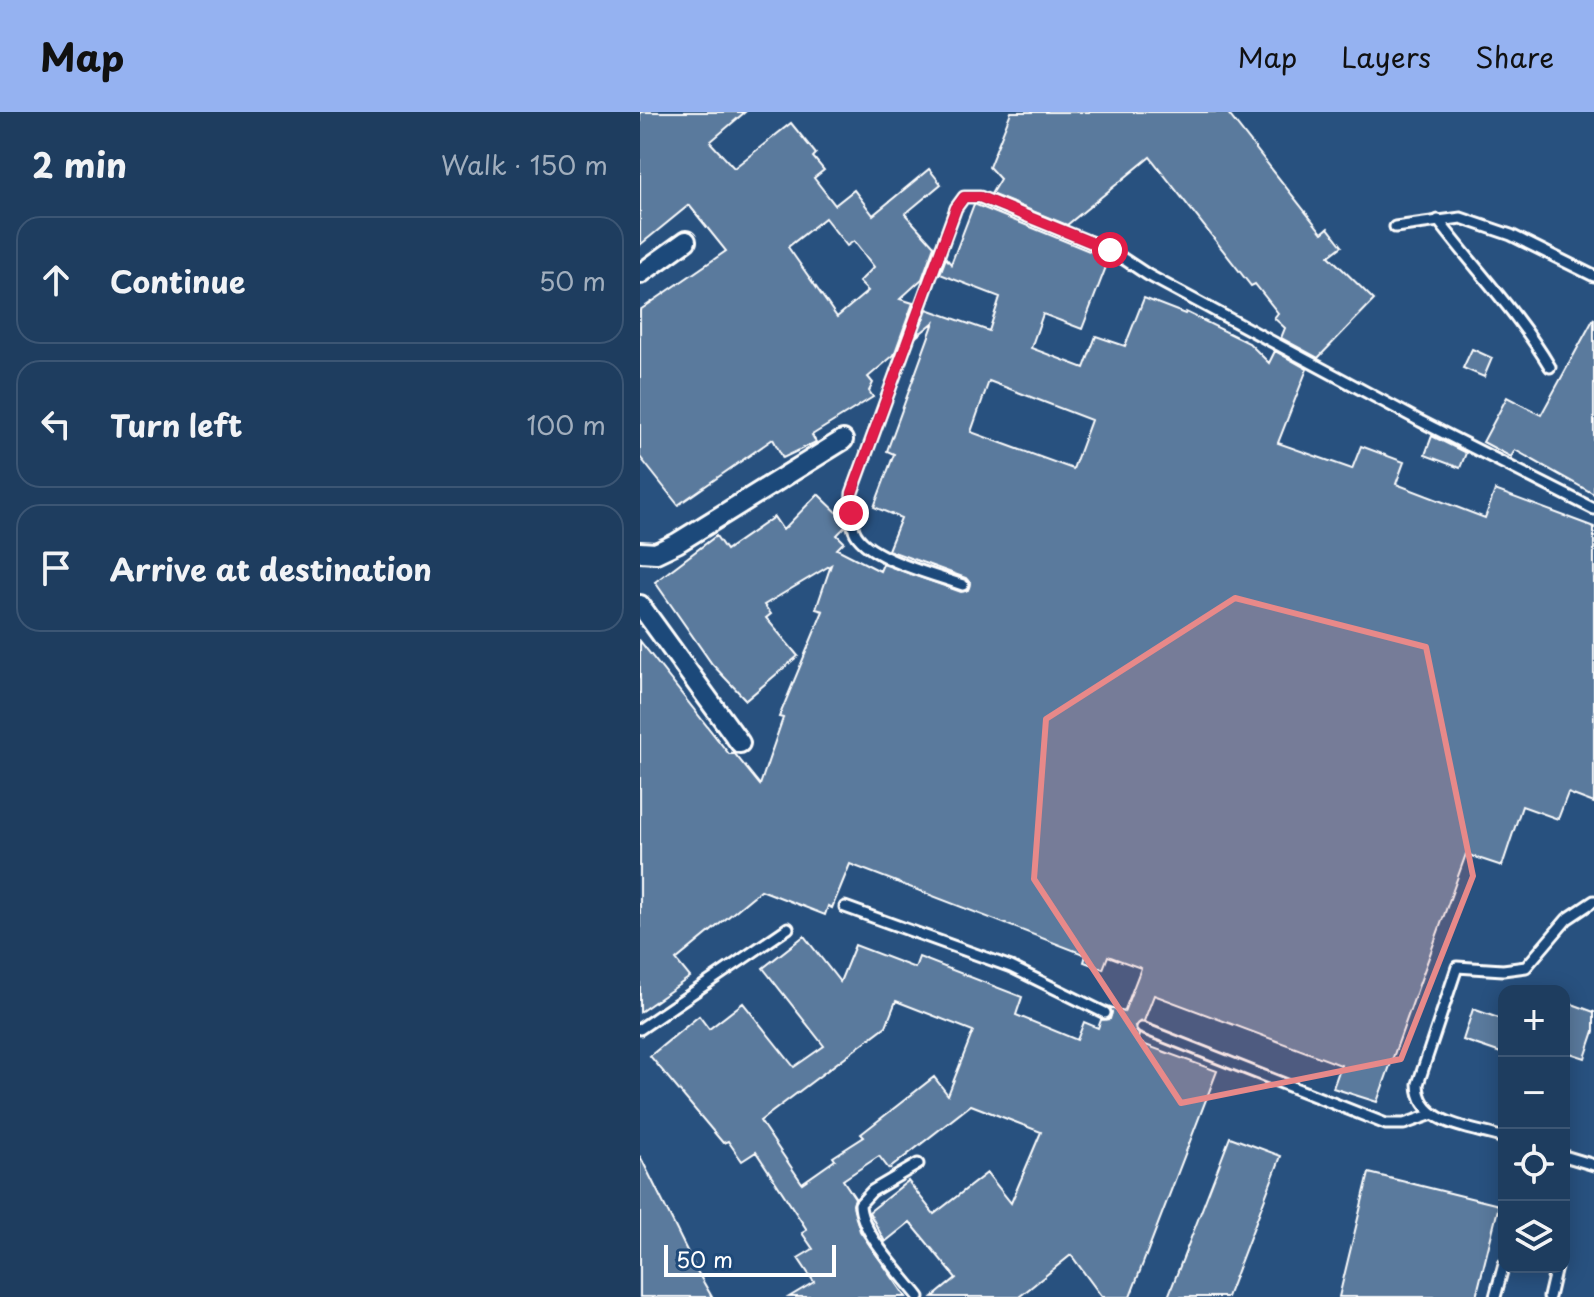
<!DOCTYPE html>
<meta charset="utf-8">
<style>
:root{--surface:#1e3d5f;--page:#264465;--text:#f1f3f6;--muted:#a1aebd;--line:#3c5674;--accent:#95b2f1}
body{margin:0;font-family:"Playpen Sans",sans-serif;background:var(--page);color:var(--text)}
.controls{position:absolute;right:24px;bottom:24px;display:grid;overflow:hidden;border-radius:16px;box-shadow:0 4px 20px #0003}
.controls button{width:72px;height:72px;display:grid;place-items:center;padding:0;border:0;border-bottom:2px solid var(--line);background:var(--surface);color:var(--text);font:40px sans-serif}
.scale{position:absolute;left:24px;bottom:20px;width:172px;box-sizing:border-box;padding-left:8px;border:4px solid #fff;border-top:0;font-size:22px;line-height:28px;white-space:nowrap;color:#fff;-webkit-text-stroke:6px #1f4a7a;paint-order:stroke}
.stop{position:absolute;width:24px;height:24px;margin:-18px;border:6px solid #e11d48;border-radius:50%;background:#fff}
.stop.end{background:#e11d48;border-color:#fff;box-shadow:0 2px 8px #0008}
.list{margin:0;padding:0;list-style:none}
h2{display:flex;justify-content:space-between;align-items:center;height:104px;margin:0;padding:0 32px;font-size:34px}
h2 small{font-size:26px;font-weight:400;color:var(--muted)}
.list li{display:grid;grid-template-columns:52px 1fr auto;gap:24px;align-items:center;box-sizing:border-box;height:128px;margin:0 16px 16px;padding:0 16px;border:2px solid var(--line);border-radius:24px}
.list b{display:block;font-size:30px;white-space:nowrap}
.list em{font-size:26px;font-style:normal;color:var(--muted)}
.icon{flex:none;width:44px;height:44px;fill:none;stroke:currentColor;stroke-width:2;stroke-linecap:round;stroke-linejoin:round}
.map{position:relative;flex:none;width:954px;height:1185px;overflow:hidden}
header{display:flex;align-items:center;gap:48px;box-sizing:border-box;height:112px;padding:0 40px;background:var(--accent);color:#111}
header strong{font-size:38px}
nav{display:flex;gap:44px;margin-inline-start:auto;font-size:28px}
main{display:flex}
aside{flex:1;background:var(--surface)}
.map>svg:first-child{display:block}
.building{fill:#5a7a9d;stroke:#fff;stroke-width:2;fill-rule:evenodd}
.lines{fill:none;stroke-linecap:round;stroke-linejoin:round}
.service-casing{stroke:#fff;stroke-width:15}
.minor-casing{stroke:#fff;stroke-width:24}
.service{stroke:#1f4a7a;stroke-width:9}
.minor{stroke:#1f4a7a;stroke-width:18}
.route{stroke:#e11d48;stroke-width:10}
.marked{fill:#e88989;fill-opacity:0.2;stroke:#e88989;stroke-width:6;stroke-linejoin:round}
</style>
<header>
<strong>Map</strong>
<nav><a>Map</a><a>Layers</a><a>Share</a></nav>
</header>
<main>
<aside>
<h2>2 min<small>Walk · 150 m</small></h2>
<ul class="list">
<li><svg class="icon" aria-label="ahead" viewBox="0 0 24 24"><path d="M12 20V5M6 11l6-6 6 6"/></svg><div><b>Continue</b></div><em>50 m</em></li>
<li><svg class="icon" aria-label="left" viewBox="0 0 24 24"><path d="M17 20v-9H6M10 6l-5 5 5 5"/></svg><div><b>Turn left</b></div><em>100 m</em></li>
<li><svg class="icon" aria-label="arrive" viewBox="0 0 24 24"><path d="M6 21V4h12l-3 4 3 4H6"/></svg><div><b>Arrive at destination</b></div></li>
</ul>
</aside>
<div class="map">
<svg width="954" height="1185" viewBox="0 0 954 1185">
<rect width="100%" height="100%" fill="#28517f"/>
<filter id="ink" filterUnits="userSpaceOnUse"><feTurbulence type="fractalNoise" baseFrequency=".0125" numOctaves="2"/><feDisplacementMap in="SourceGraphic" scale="16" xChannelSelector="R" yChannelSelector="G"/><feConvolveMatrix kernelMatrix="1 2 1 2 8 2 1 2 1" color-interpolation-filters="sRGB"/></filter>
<g filter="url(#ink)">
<g class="building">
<path d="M0,0H105L70,30L94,56L151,11L176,42L173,45L184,58L174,66L195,93L214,78L233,103L289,57L301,72L265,102L294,134L282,167L260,187L273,191L254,243L228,265L233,271L229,279L233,285L172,323L176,330L143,346L133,327L38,393L0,345V198L86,139L49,93L0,133ZM185,106L207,134L214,129L234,155L219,170L228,179L197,205L148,135Z"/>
<polygon points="371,0 587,0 682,121 688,116 702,134 689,144 734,188 678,246 641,226 645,216 634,206 638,201 615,172 611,174 510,45 427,113 351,82 360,67 349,55"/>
<path d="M334,92L469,147L442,217L403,202L391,236L444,256L456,224L485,234L504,186L545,202L546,200L609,231L629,251L635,239L667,257L638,331L712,357L721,334L764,350L756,372L845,406L855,378L954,415V691L928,681L918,707L882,694L862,754L826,742L737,990L693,976L701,953L514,883L504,909L495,914L499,923L497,930L577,959L490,1185H462L431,1143L379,1185H293L316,1166L270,1110L245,1130L229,1100L268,1069L294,1102L347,1061L371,1091L401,1020L331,993L249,1057L239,1044L203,1068L215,1086L213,1093L220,1119L266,1185H149L174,1170L158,1146L173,1137L162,1121L167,1118L116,1040L102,1049L88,1029L83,1031L10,944L59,904L69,917L103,891L154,955L184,934L123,856L164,824L200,870L215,833L275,856L279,845L382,885L376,903L437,928L444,910L458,916L461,908L470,907L472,900L468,894L484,900L501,856L468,844L463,857L444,850L446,843L210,752L192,796L188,794L185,803L121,778L36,848L50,865L0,900V529L89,642H95L120,673L143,606L139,605L183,499L176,497L191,453L124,493L131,502L126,506L158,544L106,588L72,552L15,470L76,424L86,438L134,405L143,418L178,382L204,407L205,415L197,423L204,430L197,437L240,459L243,452L321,480L328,478L330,471L326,466L248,438L261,406L234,395L254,342L247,339L294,210L277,224L287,197L349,219L360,185L300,162L306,146L311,152ZM349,269L451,308L433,357L331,320ZM256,889L333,919L308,983L294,965L221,1022L224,1025L193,1045L195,1048L162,1071L120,1009L246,914Z"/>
<polygon points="954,206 954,382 875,338 871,345 843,330 867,285 901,303"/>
<polygon points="832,237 852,246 844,265 823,256"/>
<polygon points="792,324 826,341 820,356 785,343"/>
<polygon points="924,889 954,900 954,919 945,946 924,939"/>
<polygon points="833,897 864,908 864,942 823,928"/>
<polygon points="590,1025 641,1044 587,1185 528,1185"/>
<polygon points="0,1044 57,1159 72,1185 0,1185"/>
<polygon points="729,1061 859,1093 836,1185 699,1185"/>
</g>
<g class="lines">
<defs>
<g id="service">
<path d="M798,108C836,158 878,201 910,255"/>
<polyline points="755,115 821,106 871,123 954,164"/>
<path d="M323,473C296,463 224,446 214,418C210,406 211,394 212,381L316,96L324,85H340L470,138L508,163L780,309L954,397"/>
<polyline points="205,795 371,855 465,901"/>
<polyline points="502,916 746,1012 764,1012 790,1003"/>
<polyline points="0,917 148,816"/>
<path d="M864,1026C830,1015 779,1013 778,972L817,855L863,858L886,855L927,807L954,789"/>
<polyline points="924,1044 954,1053"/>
<path d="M278,1052L232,1079L220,1092C220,1120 261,1162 279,1185"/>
<polyline points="855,1185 864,1152"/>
<polyline points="909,1185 916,1155"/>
</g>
<g id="minor">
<polyline points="0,162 46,129"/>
<polyline points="0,440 16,441 37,431 203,328"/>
<polyline points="0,493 100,631"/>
</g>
</defs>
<use href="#service" class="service-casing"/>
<use href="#minor" class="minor-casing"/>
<use href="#service" class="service"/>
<use href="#minor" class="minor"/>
</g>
</g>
<g class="lines" filter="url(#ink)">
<polyline class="route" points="211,401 212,381 316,96 324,85 340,85 470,138"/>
</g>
<path class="marked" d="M595,486L786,535L833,764L761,947L541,991L394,767L406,607Z"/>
</svg>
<div class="controls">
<button>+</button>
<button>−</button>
<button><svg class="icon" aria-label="locate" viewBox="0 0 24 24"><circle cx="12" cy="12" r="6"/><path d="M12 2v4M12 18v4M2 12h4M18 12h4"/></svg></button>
<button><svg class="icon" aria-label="layers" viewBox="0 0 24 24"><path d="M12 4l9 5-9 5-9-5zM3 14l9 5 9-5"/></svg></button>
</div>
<div class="scale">50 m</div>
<div class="stop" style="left:470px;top:138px"></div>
<div class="stop end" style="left:211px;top:401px"></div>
</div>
</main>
